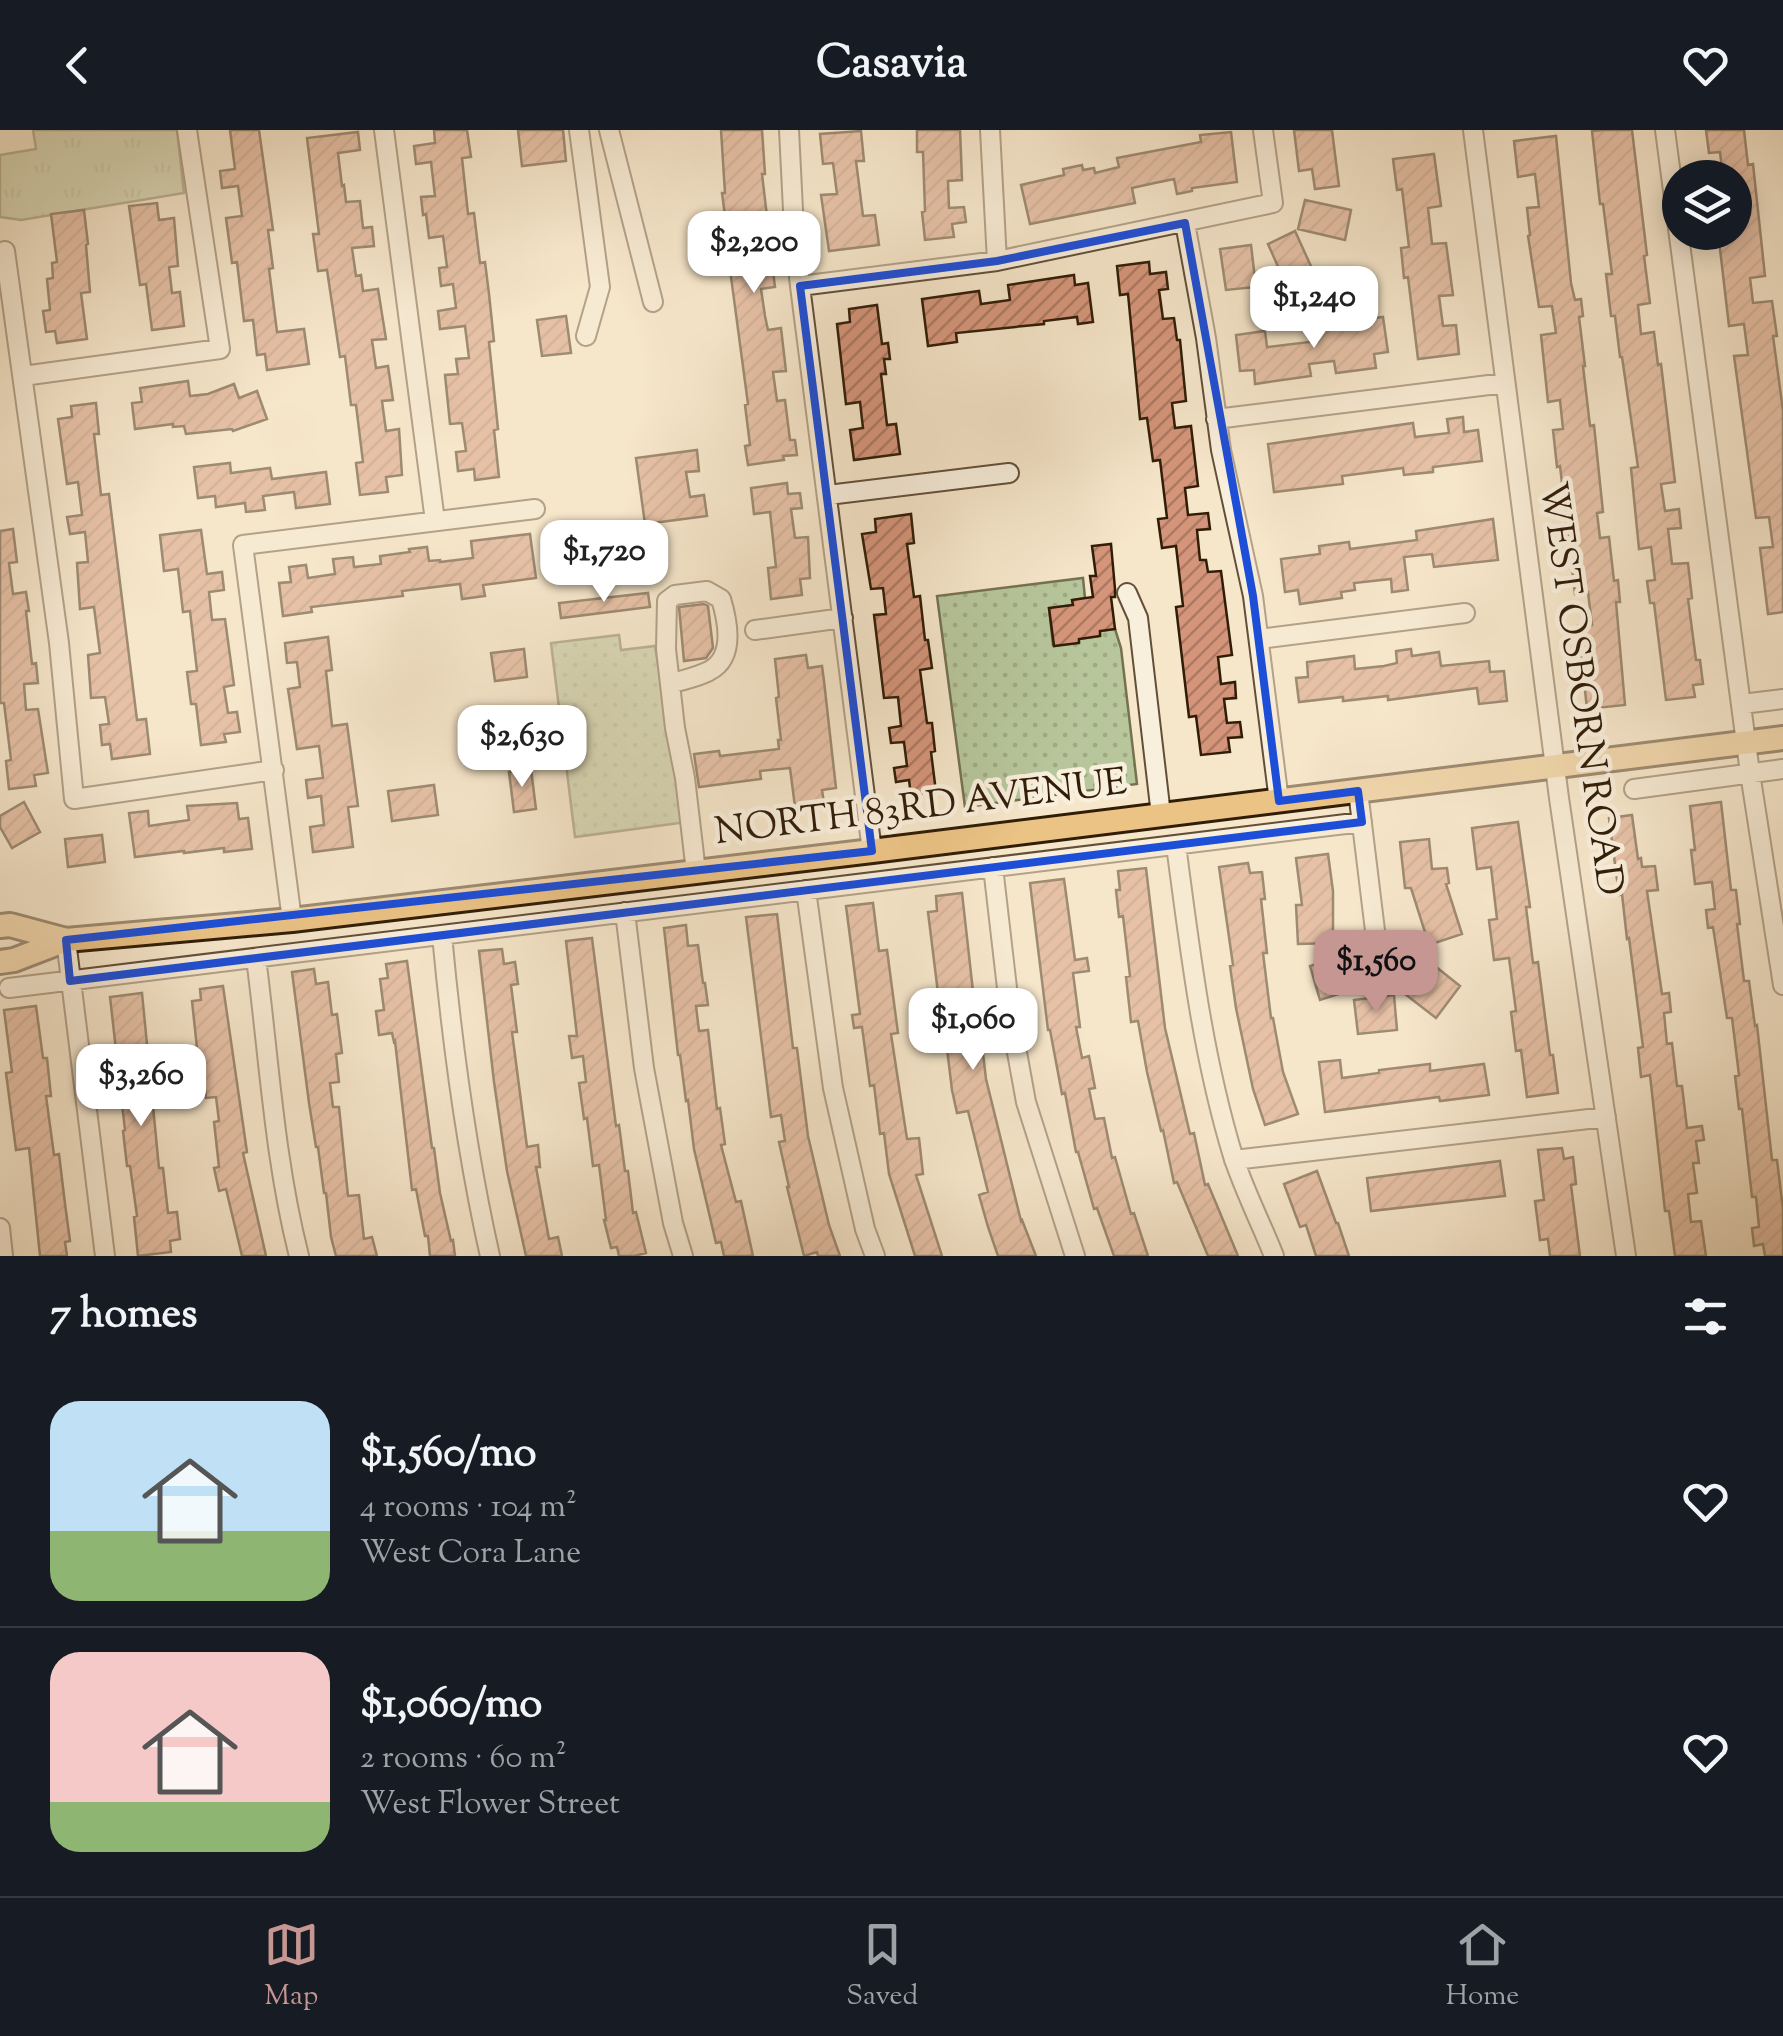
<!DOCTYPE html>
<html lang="en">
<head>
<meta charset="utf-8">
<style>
  body { margin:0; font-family:"Sorts Mill Goudy",serif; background:#242831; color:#f1f3f6; height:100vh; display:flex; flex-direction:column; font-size:38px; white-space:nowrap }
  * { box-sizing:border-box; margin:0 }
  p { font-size:32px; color:#9ea1a6 }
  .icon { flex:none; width:55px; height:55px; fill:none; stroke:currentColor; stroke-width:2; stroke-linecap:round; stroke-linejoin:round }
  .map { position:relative; height:1126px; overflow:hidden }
  .panel { display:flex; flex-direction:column; background:#171b24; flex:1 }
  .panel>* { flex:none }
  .fabs { position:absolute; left:1662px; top:30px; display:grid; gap:20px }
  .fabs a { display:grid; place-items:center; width:90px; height:90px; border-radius:50%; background:#171b24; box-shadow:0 5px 25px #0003; font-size:50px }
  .price { position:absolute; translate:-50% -85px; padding:0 22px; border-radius:20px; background:#fff; color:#222; font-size:32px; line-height:65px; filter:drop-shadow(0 2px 5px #0008) }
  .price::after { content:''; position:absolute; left:50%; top:60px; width:30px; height:22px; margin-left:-15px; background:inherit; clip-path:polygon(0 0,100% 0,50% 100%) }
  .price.selected { background:#c59692; color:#111 }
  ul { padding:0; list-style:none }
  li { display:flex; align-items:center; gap:30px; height:250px; padding:0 50px }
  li+li { border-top:2px solid #363941 }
  li span { display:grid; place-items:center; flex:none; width:280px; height:200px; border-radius:30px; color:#555 }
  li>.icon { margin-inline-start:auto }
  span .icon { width:120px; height:120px; fill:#fffc; stroke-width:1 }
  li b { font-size:42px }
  h2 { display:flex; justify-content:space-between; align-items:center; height:120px; padding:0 50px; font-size:42px }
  header { display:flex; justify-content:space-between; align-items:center; height:130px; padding:0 50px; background:#171b24; font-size:45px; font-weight:700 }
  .tabs { display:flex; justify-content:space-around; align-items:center; height:140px; border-top:2px solid #363941; background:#171b24; font-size:28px; color:#9ea1a6 }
  .tabs a { display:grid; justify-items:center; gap:5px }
  .tabs .selected { color:#c59692 }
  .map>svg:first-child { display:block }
  .grass { fill:url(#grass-dots); stroke:#747251; stroke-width:2.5 }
  .park { fill:url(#park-tufts); stroke:#747251; stroke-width:2.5 }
  .building { fill:url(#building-hatch); stroke:#311d07; stroke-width:2.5 }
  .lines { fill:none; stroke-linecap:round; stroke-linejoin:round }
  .minor-casing { stroke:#624f38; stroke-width:22 }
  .major-casing { stroke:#311d07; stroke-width:28 }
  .minor { stroke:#f9efdd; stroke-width:18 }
  .major { stroke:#ebc385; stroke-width:22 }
  .marked { fill:none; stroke:#1d4ed8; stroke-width:8; stroke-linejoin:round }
  .labels { text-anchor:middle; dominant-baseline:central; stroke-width:9; stroke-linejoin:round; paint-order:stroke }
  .street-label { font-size:38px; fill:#311d07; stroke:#f9efdd }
</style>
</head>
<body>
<header><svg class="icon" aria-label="back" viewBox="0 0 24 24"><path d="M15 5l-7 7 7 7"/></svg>Casavia<svg class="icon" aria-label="heart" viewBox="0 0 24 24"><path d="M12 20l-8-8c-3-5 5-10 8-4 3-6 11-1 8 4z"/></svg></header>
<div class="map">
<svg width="1783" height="1126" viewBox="0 0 1783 1126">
  <defs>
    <pattern id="grass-dots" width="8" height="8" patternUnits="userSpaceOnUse" patternTransform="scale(2.5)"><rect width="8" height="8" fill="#b7c69b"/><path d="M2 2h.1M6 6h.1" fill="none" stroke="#9eaa84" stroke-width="1.8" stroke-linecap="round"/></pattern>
    <pattern id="park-tufts" width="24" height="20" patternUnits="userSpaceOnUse" patternTransform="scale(2.5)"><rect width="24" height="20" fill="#b7c69b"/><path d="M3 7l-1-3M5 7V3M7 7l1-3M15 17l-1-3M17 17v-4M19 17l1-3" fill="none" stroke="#9eaa84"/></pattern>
    <pattern id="building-hatch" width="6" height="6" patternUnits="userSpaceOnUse" patternTransform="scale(2.5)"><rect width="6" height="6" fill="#d5957a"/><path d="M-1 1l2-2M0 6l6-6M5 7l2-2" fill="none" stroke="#ad7962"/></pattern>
  </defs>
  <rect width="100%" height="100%" fill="#f6e6ca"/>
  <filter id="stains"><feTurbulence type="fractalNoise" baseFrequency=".002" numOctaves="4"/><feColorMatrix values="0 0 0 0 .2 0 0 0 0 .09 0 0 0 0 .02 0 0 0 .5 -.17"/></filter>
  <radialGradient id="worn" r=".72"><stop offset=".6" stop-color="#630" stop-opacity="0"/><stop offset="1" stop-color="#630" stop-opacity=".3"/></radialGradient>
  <!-- grass -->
  <path class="grass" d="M1083,448L1085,468L1073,470V475L1049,478L1053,515L1078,513L1079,509L1100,506V501L1115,499L1121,518L1137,654L965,677L937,466Z
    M619,505L621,520L655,516L678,662L687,692L575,707L551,513Z"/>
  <!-- park -->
  <path class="park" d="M33,0H177L184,63L21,90L0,87V25L36,19Z"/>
  <!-- building -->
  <path class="building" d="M230,0H259L273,100H268L273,138L269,139L277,202L304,199L309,234L267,240L265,224L257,225L253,190L244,191L237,132L232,133L226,88L242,86L238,56L222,58L220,41L235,39Z
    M434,0H467L471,27L462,28L468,84L474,83L480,133L485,132L489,164L494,211L489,212L498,299L494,300L499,347L475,350L474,339L458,341L456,322L466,321L462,293L450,294L445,245L458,244L456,229L469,228L465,196L440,199L438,181L456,178L453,154L441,156L439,138L447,137L443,106L429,108L426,84L423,85L421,67L435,66L431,32L416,34L414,16L435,13Z
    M518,0H563L566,31L522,36Z
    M721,0H762L765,44H762L770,112L755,113L758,143L773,141L775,157L761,159L765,186L768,200L781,198L786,241L773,242L777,271L785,270L790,310H795L797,325L783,326L784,330L748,335L745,316L750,315L745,275L748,274L725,102L727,101L722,63H725Z
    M917,0H960L962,50L948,51L949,78L964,77L966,92L952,94L954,107L925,110L922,82L925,81L923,22H917Z
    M1294,0H1332L1339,56L1315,59L1312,39L1299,41Z
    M1603,0H1632L1647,125L1644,126L1650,173L1638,175L1641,204L1654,202L1658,235L1661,234L1675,352L1661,354L1665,381L1679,379L1681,398L1668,399L1672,434L1688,433L1692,468L1688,469L1696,530H1700L1703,554L1693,555L1695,567L1666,570L1654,473H1650L1647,451L1655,450L1651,417L1639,419L1631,338L1638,337L1622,227H1620L1615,186H1611L1606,144H1612L1603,74H1600L1592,1Z
    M1706,0H1744L1748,35L1753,34L1765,146L1750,148L1753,173L1772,171L1777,206H1773L1783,281V482L1768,484L1760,418L1773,417L1769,387L1756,388L1734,226L1748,225L1744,194L1729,196L1718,102H1735V48H1723L1720,22L1709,23Z
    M861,1L864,31H856L863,86L875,85L879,115L829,121L821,65L837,64L833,33L823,34L820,4Z
    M358,2L360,20L338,23L342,56L344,55L346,72L360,71L363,98L372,97L374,116L352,118L356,146L361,145L363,161L378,159L386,209L372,210L376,238L388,236L393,270L382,271L386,301L399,299L402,345L386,347L388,362L360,365L356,333L363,332L356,275H351L345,226L340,227L327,140L318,141L313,104H319L307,8Z
    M1231,2L1237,52L1192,58V61L1177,64L1174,49L1150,54L1132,58L1135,73L1030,94L1021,55L1064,45L1063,39L1082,35L1083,40L1094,38L1095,43L1119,37L1117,28L1201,12L1200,5Z
    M1556,6L1571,153L1575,170L1581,169L1583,186L1579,187L1585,236H1583L1590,296L1594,295L1603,382L1597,383L1600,408L1609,407L1614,451L1618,450L1620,472H1616L1625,575L1587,579L1578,496L1592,495L1588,462L1575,464L1560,336L1557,337L1553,300L1563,299L1560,270L1548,272L1541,205L1556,203L1552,176L1539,177L1528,106L1530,105L1527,78L1539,77L1535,44L1518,47L1514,11Z
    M1434,24L1441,76L1428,78L1432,114L1446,113L1453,165L1439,166L1443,196L1456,195L1459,224L1418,229L1408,147L1404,148L1401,118L1409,117L1402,59L1397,60L1393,29Z
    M1305,70L1351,80L1345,110L1298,99Z
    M157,73L159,90L174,88L178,136L169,137L172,163L180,162L184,196L152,200L146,154L140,155L129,76Z
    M84,80L88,114L86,115L90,162L81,163L87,209L57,213L55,201L46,202L43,181L50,180L47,149L53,148L52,133L57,132L51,84Z
    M1295,101L1315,145L1287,157L1268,114Z
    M1251,115L1256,157L1226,160L1220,119Z
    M1149,132L1150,144L1166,142L1168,159L1159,160L1163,189L1174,188L1177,210H1180L1186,271L1172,273L1175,298L1191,296L1198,356L1185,358L1188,385L1208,383L1210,399L1197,400L1200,430H1206L1208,442L1221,441L1232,525L1218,527L1221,554L1235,552L1236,568L1224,569L1227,593L1240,592L1242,607L1228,608L1230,622L1201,625L1196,586L1189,587L1176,477L1183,476L1176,416L1162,418L1158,389L1167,388L1160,330L1153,331L1147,288L1140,289L1128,164L1120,165L1117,136Z
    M1074,145L1075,155L1088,153L1093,192L1078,194L1077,187L1044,191V194L956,203L957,212L928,216L922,169L979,161L981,174L1010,170L1008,155Z
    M877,175L882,214L888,213L890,229H884L886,244H881L887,295L896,294L900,324L854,330L850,300L863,298L860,272L846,274L837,194L850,192L849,179Z
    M566,186L571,223L542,226L537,190Z
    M1383,187L1388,222L1374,224L1376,238L1336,243L1334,231L1309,234L1311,246L1255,254L1254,240L1240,241L1236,205L1265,201L1267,217L1318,211L1317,195Z
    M188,251L190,266L208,264L234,254L239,268L257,261L267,289L233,301L232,299L186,304L184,296L173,297V294L135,299L132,273L142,272L140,258Z
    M96,273L99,304H94L101,365L109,364L137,590L146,589L150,624L112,629L110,614L102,615L100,595L109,594L105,567L91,568L88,525L100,523L94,477L80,479L77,433L88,432L85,402L70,404L67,387L82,385L78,352L67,354L58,289L72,287L71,276Z
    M1463,287L1464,302L1478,300L1482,331L1433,337V342L1404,345L1403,338L1342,346L1343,354L1274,362L1268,314L1413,293L1415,307L1449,303L1447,289Z
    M697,320L699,341L686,342L690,367L704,365L707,386L645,394L636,328Z
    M230,333L231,343L270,338L272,349L326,342L330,374L296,378L294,362L263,366L265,380L246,382L245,373L216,377L215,366L198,368L194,337Z
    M787,353L788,364L800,363L802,378L791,379L795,408L808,407L810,448L800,449L802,465L771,469L768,438L776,437L770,382L754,384L751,358Z
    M911,384L914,413L907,414L914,467L920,466L925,510H928L932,538L920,540L927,593H932L935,621L931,622L936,662L911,665L909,650L896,652L894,638L907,636L904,612L891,613L889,598L901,596L898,567L884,568L874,485L886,484L883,458L871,459L862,404L876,402L875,389Z
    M1493,389L1498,430L1434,437L1432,424L1404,427L1408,460L1392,462L1391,449L1354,453L1355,460L1341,462L1342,468L1300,474L1298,460L1285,462L1281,429L1320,424L1319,416L1349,412L1350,419L1417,410L1416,401Z
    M13,399L17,432L9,433L13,464L26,462L29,481H26L32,534L36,533L38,553L24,554L26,580L38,579L48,643L34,645L36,656L9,659L6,631L11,630L4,573H0V401Z
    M201,400L207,444L222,442L224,460L209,462L212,490L225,489L234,555L224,557L228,583L237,582L240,602L224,604L226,612L201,615L196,574H191L187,542L197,541L190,481L183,482L178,439L164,441L160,405Z
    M530,404L536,448L483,455L485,466L462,469L460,454L402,461L403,466L311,477L312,482L283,486L279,453L291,452L289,437L306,435L308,448L335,444L333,429L353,427L354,437L381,434L380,426L410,422L409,419L427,417L429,431L440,430V432L473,428L471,411Z
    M1111,414L1115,459V467H1111L1115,499L1100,501V506L1079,509V513L1054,516L1049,478L1073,475L1072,470L1093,467L1090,446H1096L1092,416Z
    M648,463L650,477L561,488L559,473Z
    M704,474L708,476L713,518L706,528L684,531L679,477Z
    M328,507L332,540L326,541L332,596L347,594L358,676L348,677L353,717L313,722L310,697L324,695L321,666L308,668L306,650L323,648L319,616L297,619L288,559L300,557L297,532L287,533L285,513Z
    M524,519L527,547L495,551L491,523Z
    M1411,519L1412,526L1439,522L1441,536L1489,531L1490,542L1504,541L1507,571L1479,574L1477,558L1388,570V566L1343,571V567L1299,572L1296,548L1308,547L1307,532L1354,526L1355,539L1384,536L1397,533L1396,521Z
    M806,525L808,538L822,536L824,551L836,658L822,660L824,673L795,677L790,638L760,641L761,649L699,657L694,624L719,621L720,626L779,619L778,610H781L776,568L779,567L775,529Z
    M531,639L536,679L514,682L509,642Z
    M434,655L438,685L392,691L388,661Z
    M24,672L40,702L12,718L0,697V686Z
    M1721,672L1731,760H1736L1740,794H1737L1744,851H1749L1755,896L1757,895L1772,1030H1777L1783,1079V1126H1765L1763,1114L1754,1116L1752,1098L1759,1097L1756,1067H1752L1742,979H1739L1735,946L1739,945L1732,888H1727L1713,797L1708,798L1706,780L1715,779L1712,752L1695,754L1691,720H1695L1690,676Z
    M237,673L239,689L248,688L252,719L224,722V718L184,723V721L135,727L129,683L148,681L149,696L189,690L187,676Z
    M1632,685L1638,729L1641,728L1642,737L1655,736L1658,760L1647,761L1662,864L1669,863L1671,882L1664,883L1667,914L1672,913L1677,956H1682L1687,998L1702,996L1704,1010L1696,1011L1699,1033H1693L1697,1063L1688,1064L1691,1092L1701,1091L1706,1126H1675L1669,1081H1665L1650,945L1641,947L1638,918L1643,917L1629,808L1627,809L1622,764L1619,765L1609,688Z
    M1518,692L1530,777H1526L1533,833L1538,832L1550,925H1553L1558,963L1527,967L1521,920L1516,921L1511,882L1516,881L1509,828L1494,830L1489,790L1497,789L1491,737L1477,739L1472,698Z
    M102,705L105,732L68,737L65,709Z
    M1429,709L1432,739L1447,738L1449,753L1446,754L1462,804L1429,815L1411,758H1405L1400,712Z
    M1328,724L1333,761V813L1298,814L1296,775H1302L1296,728Z
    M1248,733L1250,743L1262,742L1265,769H1261L1267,823H1263L1271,888H1273L1283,942L1298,984L1265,995L1253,959L1236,878L1230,836L1233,835L1219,737Z
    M1146,738L1165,898L1175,940L1190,1004L1194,1003L1205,1055L1208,1054L1238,1126H1208L1177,1052L1174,1053L1163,1000L1161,1001L1147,942L1138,891L1131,892L1126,847L1130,846L1123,786L1119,787L1116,760H1120L1118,741Z
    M1064,749L1075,830L1087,828L1089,841L1073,843L1080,897H1076L1082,928L1089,926L1095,958L1089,959L1095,989L1104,988L1112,1028L1115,1027L1131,1084L1134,1083L1148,1126H1114L1097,1078L1094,1079L1078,1022H1076L1065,963L1062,964L1050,900H1048L1030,753Z
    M962,763L978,906H981L986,949L1021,1091L1022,1090L1036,1126H998L988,1097L979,1065L988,1062L968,981L957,983L952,960L943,886L938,887L935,863H938L928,782L937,781L936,766Z
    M873,773L879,821L887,820L898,903L891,904L907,1009L919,1008L923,1044L916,1045L942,1126H915L889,1044L884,1003L880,1004L874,955L870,956L862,897L854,898L852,885L860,884L846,776Z
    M777,784L793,918H797L808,1006L829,1095L840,1126H818L817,1122L804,1126L787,1057H789L779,1012L785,1011L781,985L771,987L746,787Z
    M686,795L688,816L698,815L703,853H705L708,875L696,876L699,901L708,900L717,979L720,978L725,1014L721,1015L736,1072L741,1071L753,1126H724L721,1112L716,1113L694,1019L688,970L686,971L680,925H678L664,798Z
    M592,808L616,996L619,995L625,1041H628L633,1083L636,1082L646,1123L634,1126H619L617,1117L611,1118L604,1090H606L599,1035L593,1036L587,988L584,989L579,953L586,952L583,926L572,928L569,906H577L566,811Z
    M502,819L504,834L515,832L518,854L511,855L517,902H512L527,1017L538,1015L540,1037H536L549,1109L558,1107L562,1126H526L507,1041L494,952L479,821Z
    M1332,829L1342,863L1320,870L1310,836Z
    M407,831L432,1018H434L440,1063L451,1111L453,1110L455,1126H430L428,1106H425L416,1059L412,1060L395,911L394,912L392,903L379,905L376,881L384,880L380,849L388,848L386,834Z
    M1430,832L1460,856L1436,888L1405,864Z
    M314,839L316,854L328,852L332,885L337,884L342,923L336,924L339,952L330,953L333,977H339L348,1066L359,1065L364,1109L372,1107L377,1126H336L331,1107L326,1063H324L318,1017H316L309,973L292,842Z
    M223,856L247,1022L243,1023L266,1126H242L226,1059L219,1061L214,1038L219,1037L214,992L219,991L216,967L206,968L202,936L199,937L192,871L201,870L200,859Z
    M142,863L159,1038H163L168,1083L177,1082L180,1109L170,1111L171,1122L138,1126L134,1087L137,1086L130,1036H127L123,1001L125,1000L110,867Z
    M1394,865L1397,900L1358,904L1354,870Z
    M36,876L43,928H47L51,966H46L54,1025L59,1024L65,1074L70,1111L65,1112L67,1126H40L29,1018L16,1020L6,943L12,942L4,880Z
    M1340,930L1342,948L1379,943V940L1430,934V941L1484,934L1489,965L1440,971L1439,967L1325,982L1319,932Z
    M1562,1018L1564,1029L1573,1027L1576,1054L1571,1055L1580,1126H1550L1548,1109L1540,1110L1535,1071L1544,1070L1538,1020Z
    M1500,1031L1505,1066L1371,1081L1367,1048Z
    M1317,1041L1336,1093H1338L1349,1126H1316L1306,1095L1300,1097L1284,1054Z"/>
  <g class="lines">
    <!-- minor casing -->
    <g class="minor-casing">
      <path id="minor" d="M384,0L435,391
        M579,0L600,157L586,206
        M609,0L653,172
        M789,0L794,100L800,156L872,721
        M990,0L997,131
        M1473,0L1559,668L1626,1126
        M1665,0L1750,643L1783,855
        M1185,93L1206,208L1221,320L1253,466L1279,671
        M5,121L59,513L74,669L274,640
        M800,156L997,131L1273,73L1263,0
        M23,246L220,219L187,0
        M1216,289L1505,253
        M828,365L1009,343
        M1127,463L1138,488L1161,685
        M755,500L843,488
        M1259,509L1465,483
        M670,554C682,550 698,547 709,541C735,528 728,492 721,469L707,461L675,465L667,471L666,519L675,598L685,648L696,742
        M1742,574L1783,569
        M1634,659L1783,639
        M1358,661L1377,817
        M1176,715C1190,820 1202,924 1233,1026C1244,1060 1261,1093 1274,1126
        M993,737L1010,884L1026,972L1075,1126
        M806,760L833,958L865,1099L875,1126
        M625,782L644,938L673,1093L683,1126
        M292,790L243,415L535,379
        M442,805C452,913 466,1020 490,1126
        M66,810L105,1126
        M256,828C269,927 274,1028 299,1126
        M9,858L1362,692
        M1234,1030L1606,987
        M0,1098L3,1126"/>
    </g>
    <!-- major casing -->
    <g class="major-casing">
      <path id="major" d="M0,796L10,795L66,810
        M0,832L14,830L66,810L292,790L872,721L1783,608"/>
    </g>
    <!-- minor -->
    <use href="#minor" class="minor"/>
    <!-- major -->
    <use href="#major" class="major"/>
  </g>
  <!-- marked area -->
  <path d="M0 0H1783V1126H0ZM1185,93L1253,466L1279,671L1358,661L1362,692L70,851L66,810L872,721L800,156L997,131Z" fill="#f6e6ca" fill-opacity=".55" fill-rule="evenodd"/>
  <path class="marked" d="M1185,93L1253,466L1279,671L1358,661L1362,692L70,851L66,810L872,721L800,156L997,131Z"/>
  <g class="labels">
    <!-- street labels -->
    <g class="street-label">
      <text transform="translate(1579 559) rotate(82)">WEST OSBORN ROAD</text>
      <text transform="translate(921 679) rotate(-7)">NORTH 83RD AVENUE</text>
    </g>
  </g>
  <rect width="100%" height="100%" filter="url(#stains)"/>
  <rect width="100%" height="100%" fill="url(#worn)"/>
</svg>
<div class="fabs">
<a><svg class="icon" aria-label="layers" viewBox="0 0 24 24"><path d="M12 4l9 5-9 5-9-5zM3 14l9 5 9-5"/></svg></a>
</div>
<b class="price" style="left:754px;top:166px">$2,200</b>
<b class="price" style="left:1314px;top:221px">$1,240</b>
<b class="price" style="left:604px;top:475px">$1,720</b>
<b class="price" style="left:522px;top:660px">$2,630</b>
<b class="price selected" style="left:1376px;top:885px">$1,560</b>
<b class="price" style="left:973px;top:943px">$1,060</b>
<b class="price" style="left:141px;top:999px">$3,260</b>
</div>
<section class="panel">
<h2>7 homes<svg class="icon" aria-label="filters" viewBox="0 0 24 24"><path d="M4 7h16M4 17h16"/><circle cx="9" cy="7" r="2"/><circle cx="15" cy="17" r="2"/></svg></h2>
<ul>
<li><span style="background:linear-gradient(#bfe0f5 65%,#8fb573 0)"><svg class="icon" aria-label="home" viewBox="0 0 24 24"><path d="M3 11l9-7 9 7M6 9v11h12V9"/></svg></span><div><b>$1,560/mo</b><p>4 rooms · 104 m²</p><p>West Cora Lane</p></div><svg class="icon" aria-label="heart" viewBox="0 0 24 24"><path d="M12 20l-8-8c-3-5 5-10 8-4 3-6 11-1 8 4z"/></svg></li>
<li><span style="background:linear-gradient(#f6c9c9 75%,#8fb573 0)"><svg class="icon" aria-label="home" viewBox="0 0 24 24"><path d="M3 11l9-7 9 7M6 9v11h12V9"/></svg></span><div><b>$1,060/mo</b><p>2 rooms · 60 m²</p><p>West Flower Street</p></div><svg class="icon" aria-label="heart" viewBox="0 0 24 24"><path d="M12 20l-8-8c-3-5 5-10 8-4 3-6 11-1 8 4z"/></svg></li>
</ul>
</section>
<nav class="tabs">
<a class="selected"><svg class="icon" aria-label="map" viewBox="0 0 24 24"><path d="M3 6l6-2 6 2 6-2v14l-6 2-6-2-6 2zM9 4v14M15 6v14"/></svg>Map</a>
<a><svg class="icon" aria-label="saved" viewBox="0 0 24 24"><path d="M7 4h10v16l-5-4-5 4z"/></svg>Saved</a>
<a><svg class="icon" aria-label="home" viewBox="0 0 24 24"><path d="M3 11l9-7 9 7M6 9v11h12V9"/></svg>Home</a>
</nav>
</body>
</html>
